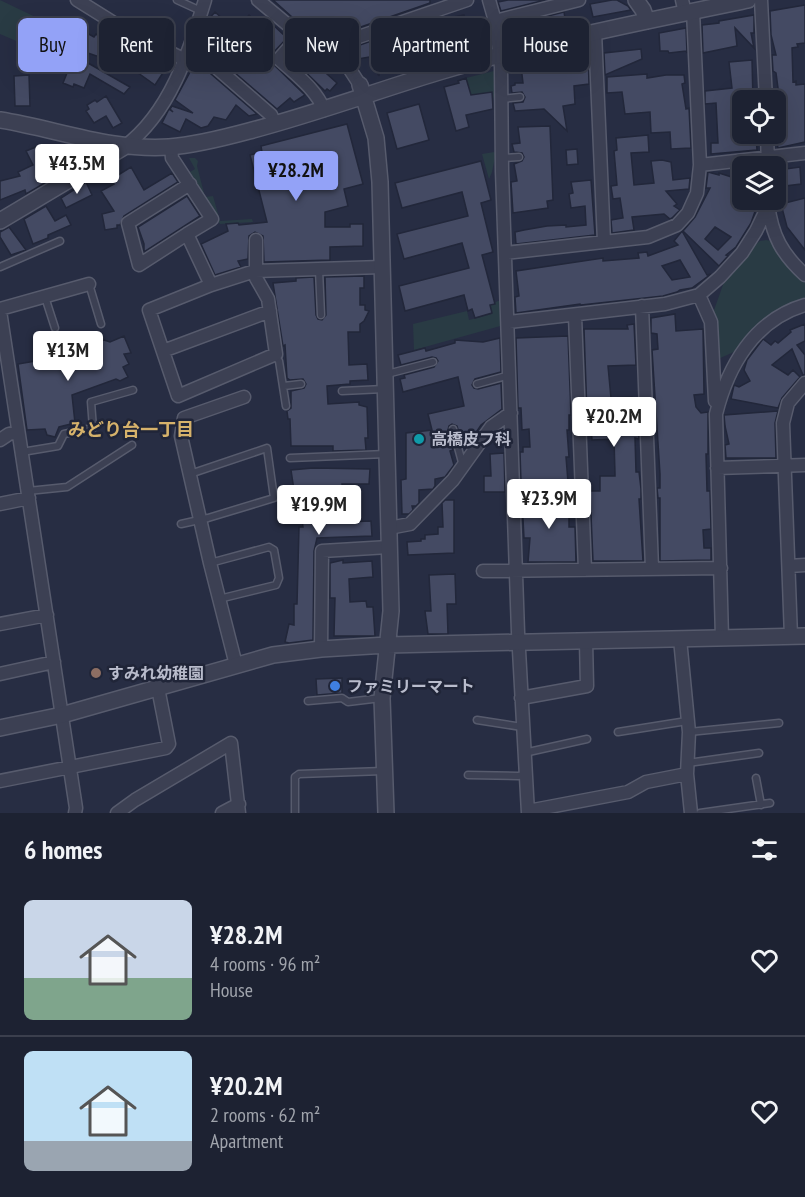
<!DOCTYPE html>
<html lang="en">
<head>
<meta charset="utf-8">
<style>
  body { margin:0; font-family:"PT Sans Narrow","Noto Sans JP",sans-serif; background:#252a3a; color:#f1f3f6; height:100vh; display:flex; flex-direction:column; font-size:22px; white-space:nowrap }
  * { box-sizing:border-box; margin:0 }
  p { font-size:20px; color:#a0a4ac }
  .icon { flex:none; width:33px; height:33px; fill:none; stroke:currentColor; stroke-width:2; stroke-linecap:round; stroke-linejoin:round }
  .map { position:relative; height:813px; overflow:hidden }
  .details { display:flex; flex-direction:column; background:#1d2232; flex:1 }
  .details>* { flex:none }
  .top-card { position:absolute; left:18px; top:18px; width:770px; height:54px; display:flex; gap:12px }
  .fabs { position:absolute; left:732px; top:90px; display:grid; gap:12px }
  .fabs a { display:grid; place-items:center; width:54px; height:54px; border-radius:9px; background:#1d2232; box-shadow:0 6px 24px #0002,0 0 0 2px #3b3f4d; font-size:30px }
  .price { position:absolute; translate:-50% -51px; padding:0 14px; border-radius:6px; background:#fff; color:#222; font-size:20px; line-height:39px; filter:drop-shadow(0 2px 3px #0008) }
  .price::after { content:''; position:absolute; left:50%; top:36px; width:18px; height:14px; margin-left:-9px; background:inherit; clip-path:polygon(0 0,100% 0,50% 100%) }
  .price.active { background:#93a2f7; color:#111 }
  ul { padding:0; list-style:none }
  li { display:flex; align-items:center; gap:18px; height:150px; padding:0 24px }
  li+li { border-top:2px solid #3b3f4d }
  li span { display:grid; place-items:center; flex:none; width:168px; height:120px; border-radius:9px; color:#555 }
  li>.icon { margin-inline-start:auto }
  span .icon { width:72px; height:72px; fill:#fffc; stroke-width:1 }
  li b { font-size:26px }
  h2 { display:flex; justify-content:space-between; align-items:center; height:72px; padding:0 24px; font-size:26px }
  .pill { padding:0 21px; border-radius:9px; background:#1d2232; box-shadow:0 6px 24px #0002,0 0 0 2px #3b3f4d; font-size:21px; line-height:54px }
  .pill.active { background:#93a2f7; color:#111 }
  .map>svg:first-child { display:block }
  .green { fill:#293b44 }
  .building { fill:#444a63; stroke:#22273a; stroke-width:1.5; fill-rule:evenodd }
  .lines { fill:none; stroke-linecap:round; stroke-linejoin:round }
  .service-casing { stroke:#575b6d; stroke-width:9 }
  .minor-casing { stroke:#575b6d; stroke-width:15 }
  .tertiary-casing { stroke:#575b6d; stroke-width:18 }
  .service { stroke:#3c4053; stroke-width:6 }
  .minor { stroke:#3c4053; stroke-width:12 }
  .tertiary { stroke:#3c4053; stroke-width:15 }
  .culture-dot { fill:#0f9aa8; stroke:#202538; stroke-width:2 }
  .education-dot { fill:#8d6e63; stroke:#202538; stroke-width:2 }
  .shop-dot { fill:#3f7fe0; stroke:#202538; stroke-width:2 }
  .labels { text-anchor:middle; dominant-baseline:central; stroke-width:5; stroke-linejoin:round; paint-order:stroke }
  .poi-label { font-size:16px; font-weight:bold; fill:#b9bccc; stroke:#202538; text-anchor:start }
  .neighbourhood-label { font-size:18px; font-weight:bold; fill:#d6b26b; stroke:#202538 }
</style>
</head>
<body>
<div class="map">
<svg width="805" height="813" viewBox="0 0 805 813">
  <rect width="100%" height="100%" fill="#272d43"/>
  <!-- green -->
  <path class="green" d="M0,0L50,24L35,49L0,34Z
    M498,70L496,109L492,92L469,97L466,78Z
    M494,152L496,153L492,172L489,179L482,154Z
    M189,158H195L198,161L197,166L205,197L213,196L220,221L252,219L253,222L220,224L188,173L195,169Z
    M766,240L771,241L805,283V297L745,340L736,351L718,359L713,313L724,282L754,246L760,241Z
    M498,301H503L504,325L414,350L413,324L467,311L469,320L492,314L488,306Z"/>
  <!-- building -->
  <path class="building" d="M273,0H430V3L335,36L330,42L323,45L328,50L326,52L336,63L334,64L336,66L327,74L337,83L330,91L327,89L325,91L291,58L311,34Z
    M508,0H545L501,11L498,2Z
    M612,0H617L628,6L631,10L593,17L590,4Z
    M805,5V43L797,44L798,47L792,48L793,82L796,81V85L805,84V142L778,148L775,134L781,131L780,103L776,73L773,71L772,55H776L771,35L770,11Z
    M215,12L236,31L249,15L264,28L270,22L287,38L272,54L271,62L305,95L294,102L290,98L277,109L205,47L212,40H233L208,20Z
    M564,12L566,25L506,39L504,27Z
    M464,15L467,33L487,27L490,43L474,47L448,50L449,54L439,56V53L404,60L405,66L390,70L379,68V76L369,57L358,59L354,47L374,40L377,57L402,53L400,31L444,23L443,19Z
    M754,15V33H751L754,48L735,28L737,46L703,53L702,25L719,23V21Z
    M686,28L687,53L686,51L669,53L668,51H660L659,33Z
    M85,32L94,37L96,34L103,38L105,35L127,47L128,44L142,48L170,62L155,85L131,68L82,51L80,39Z
    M641,49L642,59L605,75L604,53Z
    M583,51L588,52L589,84L574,86L575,104L563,106L567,131L544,109L515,111L513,103L523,102L525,97L522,92L512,93L511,86L515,85V83H523L521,66L535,67L552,65L551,58L574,55V53Z
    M74,55L130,87L124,94L90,74L84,88L74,84L73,87L63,83L69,68L67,67Z
    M752,60L753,100H742V136H756L757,150L711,154V143H718L716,103L705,104V91L732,88L729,62Z
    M196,61L257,114L249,116L236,105L226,120L214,117L208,126L201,128L186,119L180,132L162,123L169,109L173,112L170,109L172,106L193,113L175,100Z
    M647,74V78L666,75H684L685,83L682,84L686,109L689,108L691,148L671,149L670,132L651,133L650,112L625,114L622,92L607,93V77Z
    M29,75L30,106H15L14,76Z
    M466,78L471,95L492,92L493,109L466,115L469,127L456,131L444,87L459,83L458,81Z
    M106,96L122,123L113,128L106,116L94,123L86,111L89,109L87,105L95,100L97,102Z
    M419,104L429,140L397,149L387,113Z
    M347,124L363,184L344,189L348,206L325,212V227H350V224H363V246L330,247V260L264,262L263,236L255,232L249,236L248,259L238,261L241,267L215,275L201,244L228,231L226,224L238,223L239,225L267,222L250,155L262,152L261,146Z
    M550,126L553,200L547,201L548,208L513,213L511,182L517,181L514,164L522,161L524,157L522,153L514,152L512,144L520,143L518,127Z
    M648,135L649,152L631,153L634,185L654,183L651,161L662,160L671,162L673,180L690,178L689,189L666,191L677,204L674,206L680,210L672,218L670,219L664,214L632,217L634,230L612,233L611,220L623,218L620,198L613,199L611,186L617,185L614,151L617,150L616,138Z
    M41,145L43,148L49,147L54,164L59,161L63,163L70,159L74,166L26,194L25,190L0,200V181L20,176L18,172L33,165L26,151Z
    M577,149L578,164L567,165L566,150Z
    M481,161L491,200L481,203L493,252L482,255L495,304L490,305L492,313L475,318L472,309L468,311L464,295L405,311L399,286L469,268L462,243L404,259L397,234L468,216L462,192L402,208L395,183Z
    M780,164L782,167H786V169L800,167L801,184L777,187L776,165Z
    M131,167L144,190L172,173L178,182L124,216L120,225H117V228L105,230L102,214L114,211L101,191L114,184L110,180Z
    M708,172L719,175V173L741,180L742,200H759L751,223L736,247L726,255L728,256L719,266L683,231L695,217L710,188H706ZM715,227L731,237L718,250L705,239Z
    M591,180L595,235L516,244L515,232L524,230L547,226L566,225V227L586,225L585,206L571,208L569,194L573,193L571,182Z
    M86,182L92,195L66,208L61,198Z
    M187,196L200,216L144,252V244L138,227Z
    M805,198V250L787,227L781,204Z
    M46,206L55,221L66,215L71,225L48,235V238L33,244L24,219Z
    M9,227L26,250L11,255L0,237V232Z
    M682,231L707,275L711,274L692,288L680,290L677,292L663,296L581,305L580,304L516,313L515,297L519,296L516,271L603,258V261L639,258L638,253L647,252L648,256L678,245L674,241ZM680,260L690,277L672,280L662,266Z
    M364,276V288H360V305H365V310L369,311L364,321L360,324V332H348L349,365L367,364L368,380L350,381V384L327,386L328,404L359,402V405L367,407L368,438H365L366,450L333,451V446H291L290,419H288L287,411L291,408V391L304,388L306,384L303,379L290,380L287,378L285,345L283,346L273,283L296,281V278L314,277L316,315L318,319L322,320L326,315L325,277Z
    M675,314L676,331L703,329L704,394L694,395L696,407L701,413L708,412V454H706L707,491H710L711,529L703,530L704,548H711V560L660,561V498H658L657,488H660V474L652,350L658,349L657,334L651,333V318Z
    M634,324L636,365L608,366L611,398L632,397L633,400H637L639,439L635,438L636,472H639L641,489V499H639L643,561H593L590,491H600V476H615V474L614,439L592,440L590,414H587L584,329H628L627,325Z
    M805,324V341L797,345L805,355V375H803L792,349L772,365L788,375L793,370L800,377L782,398L778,408L731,399L734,385L739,387L750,381L744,370L747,360L763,339L771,345L775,341L778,343L791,332L790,330Z
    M124,336L131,353L124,354L129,364L123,367L128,377L120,381L116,379L72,395L75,423L59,427L55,437L47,435L45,429L27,430L18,364L41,360L43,356L61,354V356L87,348L88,346L104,340L110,342Z
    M568,336L571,415H569V430H567L569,457H566L568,482L548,483V481L521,482L520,452H523V447H530L529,429L522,430L521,408H518L516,338Z
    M500,338L501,372L475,379L472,385L474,388L478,389L501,383L502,409L481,425L467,446L463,447L457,426L452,424L449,426L448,430L453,450L450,451L454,465L445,477L435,479V486L433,489L419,490V503L416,506H412L413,510L409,514H402L401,480L406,479V433L432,430L428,414L464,406L458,377L403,392L400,379L405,378L404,375L434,367L438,361L436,358L432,357L401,365L398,355L425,348L426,351L455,343V340L483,342Z
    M778,411L775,423L776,458H726L725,445L729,444L725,426L724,415Z
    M504,453L505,492H484V476H491L490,454Z
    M313,468L370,469L369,484H342L343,493L314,494L318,523L371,521L372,536L317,538L314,551L313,640L289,643L285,642L289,624L294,625V604H297L299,527H303L298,490H294L291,470Z
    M546,499H574V508L569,510V527H575L576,562H528L530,538H524L522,500Z
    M445,500H454V553L408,555L407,542L421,541V539H425V535L438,534V527H443L442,503Z
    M343,560V563L372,561L373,577L349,579L350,602L366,601L367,607H373L375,636H334L335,598H330V563Z
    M455,574L456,604H447L448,634H428L425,611H431L429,575Z
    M342,678V693L317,695L316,679Z"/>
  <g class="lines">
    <!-- service casing -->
    <g class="service-casing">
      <path id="service" d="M177,0L201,11
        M502,99L520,97
        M503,158L519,157
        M0,267L60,241
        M319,270L321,315
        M89,284L101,324
        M45,297L55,328
        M275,356L279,361L286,406
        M387,374L433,362
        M477,384L510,375
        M284,386L301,384
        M342,391L384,389
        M453,429L463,466
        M22,452L58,446L64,434L93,428L91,402L133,390
        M290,458L386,454
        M28,491L67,487L132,445
        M181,524L208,518L274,498L267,448L190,474
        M210,563L269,547L274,550L279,578L276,585L219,599
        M308,701L342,698L348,702L381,698
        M477,720L522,727
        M618,732L687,721
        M689,732L779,723
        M524,753L587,739
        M688,763L759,753
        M468,775L518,776L525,775
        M756,778L761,805
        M295,813V777L299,774L383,771
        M700,813L770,803"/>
    </g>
    <!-- minor casing -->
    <g class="minor-casing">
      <path id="minor" d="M77,0L122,28L185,60
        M258,0L300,35L279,59C295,74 316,89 324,110
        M489,0L495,21
        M682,0L685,13
        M761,0L766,100
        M595,32L604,242
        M190,46L195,49L271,115L275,124
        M360,85L336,48L338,44L467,0
        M767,134L768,166
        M124,147C170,113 189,52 205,0
        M171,147L172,158L212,219L187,234L211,285
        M700,165L805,153
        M768,204C772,236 782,254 805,275
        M187,234L139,265L128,223L190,184
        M256,240V278L268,299L276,354L178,396L149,310L211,285L255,271L382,267
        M505,253L648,237L677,225L688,213L697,193L700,165L693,11
        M699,295L711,322L715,401
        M642,306L652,568
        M0,309L89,284
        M0,311L76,808L75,813
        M575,316L585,570
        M509,322L665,304L699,295L720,277L742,253L756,231L768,206
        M163,351L270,311
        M0,440L9,434L18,432
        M717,468L805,465
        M0,504L29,498
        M389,528L410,524L453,480L491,427L511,413
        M789,566L805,565
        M483,571L721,568
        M0,624L47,615
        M791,637L783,423L788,403L805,383
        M722,638L716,414C728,366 754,320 805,305
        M680,639L689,732L687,774L691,813
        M321,649L322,551L389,547
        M236,665L210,563L181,436L184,418L244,397
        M0,674L54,662
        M521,698L587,686L586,641
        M0,781L166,748L169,744L158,688
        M528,811L628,792L646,782L687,774
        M117,813L135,800L231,743L239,813
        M222,813L239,804
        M528,813L518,632L502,171L501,67L495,21L579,0"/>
    </g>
    <!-- tertiary casing -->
    <g class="tertiary-casing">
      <path id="tertiary" d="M636,0L643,10L647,21
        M360,85L376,138L380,182L391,611L382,698L386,813
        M0,120C56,129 112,151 169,147C196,145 223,138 249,131C314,114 376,91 439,72C541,42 645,21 748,0
        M0,221L124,147
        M0,728L62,715L273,655L321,649L387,645L805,636"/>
    </g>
    <!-- service -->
    <use href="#service" class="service"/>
    <!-- minor -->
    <use href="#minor" class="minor"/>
    <!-- tertiary -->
    <use href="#tertiary" class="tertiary"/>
  </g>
  <!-- markers -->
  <circle class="culture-dot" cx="419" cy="439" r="6"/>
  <circle class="education-dot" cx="96" cy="673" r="6"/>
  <circle class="shop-dot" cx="335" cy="686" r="6"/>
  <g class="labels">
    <!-- poi labels -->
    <g class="poi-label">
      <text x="431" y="439">高橋皮フ科</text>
      <text x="108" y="673">すみれ幼稚園</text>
      <text x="347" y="686">ファミリーマート</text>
    </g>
    <!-- neighbourhood labels -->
    <g class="neighbourhood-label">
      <text x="131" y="429">みどり台一丁目</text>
    </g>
  </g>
</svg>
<div class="fabs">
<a><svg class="icon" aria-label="locate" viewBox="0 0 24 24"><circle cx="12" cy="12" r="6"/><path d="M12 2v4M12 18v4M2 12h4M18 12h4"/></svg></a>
<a><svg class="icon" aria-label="layers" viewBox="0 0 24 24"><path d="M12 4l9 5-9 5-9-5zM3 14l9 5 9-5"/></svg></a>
</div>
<b class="price" style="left:77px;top:195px">¥43.5M</b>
<b class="price active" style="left:296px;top:202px">¥28.2M</b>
<b class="price" style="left:68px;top:382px">¥13M</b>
<b class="price" style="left:614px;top:448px">¥20.2M</b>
<b class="price" style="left:549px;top:530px">¥23.9M</b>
<b class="price" style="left:319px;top:536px">¥19.9M</b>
<div class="top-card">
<a class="pill active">Buy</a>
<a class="pill">Rent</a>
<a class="pill">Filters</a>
<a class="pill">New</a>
<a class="pill">Apartment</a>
<a class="pill">House</a>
</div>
</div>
<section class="details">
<h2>6 homes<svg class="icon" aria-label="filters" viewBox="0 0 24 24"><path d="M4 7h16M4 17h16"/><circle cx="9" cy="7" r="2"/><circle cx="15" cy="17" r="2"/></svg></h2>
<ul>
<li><span style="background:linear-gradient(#c9d6e8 65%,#7fa58c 0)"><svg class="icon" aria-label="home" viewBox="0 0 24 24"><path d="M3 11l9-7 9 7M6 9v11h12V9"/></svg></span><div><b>¥28.2M</b><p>4 rooms · 96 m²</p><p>House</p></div><svg class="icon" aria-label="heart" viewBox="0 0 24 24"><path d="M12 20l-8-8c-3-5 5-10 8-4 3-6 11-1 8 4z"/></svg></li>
<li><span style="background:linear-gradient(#bfe0f5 75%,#9aa5b1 0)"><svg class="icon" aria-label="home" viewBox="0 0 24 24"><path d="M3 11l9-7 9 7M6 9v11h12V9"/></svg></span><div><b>¥20.2M</b><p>2 rooms · 62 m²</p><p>Apartment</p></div><svg class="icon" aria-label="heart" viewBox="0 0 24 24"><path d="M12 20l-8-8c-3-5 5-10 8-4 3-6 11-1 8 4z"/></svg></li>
</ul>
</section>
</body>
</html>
